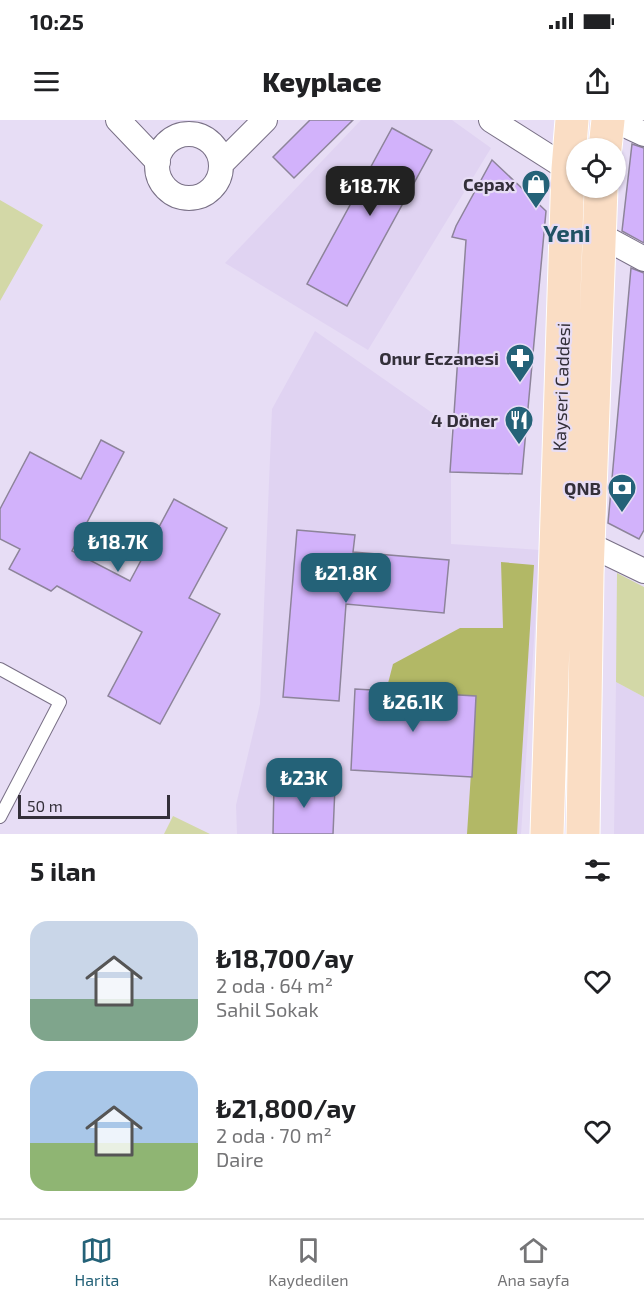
<!DOCTYPE html>
<html lang="tr">
<head>
<meta charset="utf-8">
<style>
  body { margin:0; font-family:"Exo 2",sans-serif; background:#f2f2f2; color:#202124; height:100vh; display:flex; flex-direction:column; font-size:22px; white-space:nowrap }
  * { box-sizing:border-box; margin:0 }
  p { font-size:20px; color:#757577 }
  .icon { flex:none; width:33px; height:33px; fill:none; stroke:currentColor; stroke-width:2; stroke-linecap:round; stroke-linejoin:round }
  .map { position:relative; height:714px; overflow:hidden }
  .drawer { display:flex; flex-direction:column; background:#fff; flex:1 }
  .drawer>* { flex:none }
  .tools { position:absolute; left:566px; top:18px; display:grid; gap:12px }
  .tools a { display:grid; place-items:center; width:60px; height:60px; border-radius:50%; background:#fff; box-shadow:0 2px 4px #0004; font-size:30px }
  .scale { position:absolute; left:18px; bottom:15px; width:152px; box-sizing:border-box; padding-left:6px; border:3px solid #332f39; border-top:0; font-size:16px; line-height:21px; white-space:nowrap; color:#332f39; -webkit-text-stroke:4px #e7ddf5; paint-order:stroke }
  .price { position:absolute; translate:-50% -51px; padding:0 14px; border-radius:12px; background:#246278; color:#fff; font-size:20px; line-height:39px; filter:drop-shadow(0 2px 3px #0008) }
  .price::after { content:''; position:absolute; left:50%; top:36px; width:18px; height:14px; margin-left:-9px; background:inherit; clip-path:polygon(0 0,100% 0,50% 100%) }
  .price.active { background:#222; color:#fff }
  ul { padding:0; list-style:none }
  li { display:flex; align-items:center; gap:18px; height:150px; padding:0 30px }
  li span { display:grid; place-items:center; flex:none; width:168px; height:120px; border-radius:18px; color:#555 }
  li>.icon { margin-inline-start:auto }
  span .icon { width:72px; height:72px; fill:#fffc; stroke-width:1 }
  li b { font-size:26px }
  h2 { display:flex; justify-content:space-between; align-items:center; height:72px; padding:0 30px; font-size:26px }
  .status { display:flex; justify-content:space-between; align-items:center; height:42px; padding:0 30px; background:#fff; direction:ltr }
  .status svg { height:16px; fill:currentColor }
  header { display:flex; justify-content:space-between; align-items:center; height:78px; padding:0 30px; background:#fff; font-size:27px; font-weight:800 }
  .tabs { display:flex; justify-content:space-around; align-items:center; height:84px; border-top:2px solid #e0e0e0; background:#fff; font-size:16px; color:#757577 }
  .tabs a { display:grid; justify-items:center; gap:3px }
  .tabs .active { color:#246278 }
  .map>svg:first-child { display:block }
  .built { fill:#e0d3f2 }
  .green { fill:#d3d8a7 }
  .forest { fill:#b2b866 }
  .building { fill:#d2b2fb; stroke:#8d849a; stroke-width:1.5 }
  .lines { fill:none; stroke-linecap:round; stroke-linejoin:round }
  .lane-casing { stroke:#797086; stroke-width:14 }
  .street-casing { stroke:#797086; stroke-width:26 }
  .primary-casing { stroke:#fff; stroke-width:35 }
  .lane { stroke:#fff; stroke-width:12 }
  .street { stroke:#fff; stroke-width:24 }
  .primary { stroke:#faddc4; stroke-width:33 }
  .labels { text-anchor:middle; dominant-baseline:central; stroke-width:4.5; stroke-linejoin:round; paint-order:stroke }
  .poi-label { font-size:18px; font-weight:bold; fill:#332f39; stroke:#e7ddf5; text-anchor:end }
  .street-label { font-size:18px; fill:#332f39; stroke:#e7ddf5 }
  .district-label { font-size:24px; font-weight:bold; fill:#215264; stroke:#e7ddf5 }
</style>
</head>
<body>
<div class="status"><b>10:25</b><svg viewBox="0 0 49 12"><path d="M0 12V9h3v3zM5 12V6h3v6zM10 12V3h3v9zM15 12V0h3v12zM26 1h20v11H26zM47 4h2v5h-2z"/></svg></div>
<header><svg class="icon" aria-label="menu" viewBox="0 0 24 24"><path d="M4 6h16M4 12h16M4 18h16"/></svg>Keyplace<svg class="icon" aria-label="share" viewBox="0 0 24 24"><path d="M12 15V3M7 8l5-5 5 5M5 13v7h14v-7"/></svg></header>
<div class="map">
<svg width="644" height="714" viewBox="0 0 644 714">
  <rect width="100%" height="100%" fill="#e7ddf5"/>
  <!-- built -->
  <path class="built" d="M361,0H452L491,28L368,230L225,143Z
    M315,211L451,306V424L540,430L521,714H237L236,685L260,584L272,289Z
    M616,562L644,577V714H614Z"/>
  <!-- green -->
  <path class="green" d="M0,80L43,105L0,181Z
    M617,453L644,467V577L616,562Z
    M173,696L210,714H164Z"/>
  <!-- forest -->
  <path class="forest" d="M501,442L534,445L517,714H467L476,576L386,571L393,544L460,508H503Z"/>
  <!-- building -->
  <path class="building" d="M310,0H353L294,58L273,37Z
    M392,8L432,30L347,186L307,164Z
    M632,24L644,28V123L622,111Z
    M492,40L546,91L522,354L450,352L466,120L452,117L456,106Z
    M631,148L644,153V410L639,419L608,403Z
    M101,320L124,332L72,431L130,461L174,379L227,408L189,478L220,494L160,604L108,576L142,512L57,466L51,471L9,449L20,429L0,419V389L30,332L81,359Z
    M297,410L355,415L353,432L449,440L444,493L346,484L339,581L283,577Z
    M355,569L476,576L472,657L351,650Z
    M274,664L335,666L333,714H273Z"/>
  <g class="lines">
    <!-- lane casing -->
    <g class="lane-casing">
      <path id="lane" d="M0,549L60,582L0,697"/>
    </g>
    <!-- street casing -->
    <g class="street-casing">
      <path id="street" d="M118,0L158,42
        M491,0L576,54
        M614,0L644,14
        M157 46a32 32 0 1 1 64 0a32 32 0 1 1-64 0Z
        M221,44L265,0
        M598,114L644,139
        M588,424L644,451"/>
    </g>
    <!-- primary casing -->
    <g class="primary-casing">
      <path id="primary" d="M605,28L608,0
        M547,714L568,49L572,0
        M583,714L587,454L601,68"/>
    </g>
    <!-- lane -->
    <use href="#lane" class="lane"/>
    <!-- street -->
    <use href="#street" class="street"/>
    <!-- primary -->
    <use href="#primary" class="primary"/>
  </g>
  <!-- icons -->
  <defs>
    <g id="shop-pin" transform="scale(1.5)"><path d="M0 17L-7.5 6A9.5 9.5 0 1 1 7.5 6Z" fill="#246278" stroke="#e7ddf5"/><path d="M-5-2.5h2.3a2.7 3.5 0 0 1 5.4 0H5L5.5 6h-11ZM-1.5-2.5h3a1.5 2.3 0 0 0-3 0Z" fill="#fff"/></g>
    <g id="pharmacy-pin" transform="scale(1.5)"><path d="M0 17L-7.5 6A9.5 9.5 0 1 1 7.5 6Z" fill="#246278" stroke="#e7ddf5"/><path d="M-2-6h4v4h4v4h-4v4h-4v-4h-4v-4h4Z" fill="#fff"/></g>
    <g id="restaurant-pin" transform="scale(1.5)"><path d="M0 17L-7.5 6A9.5 9.5 0 1 1 7.5 6Z" fill="#246278" stroke="#e7ddf5"/><path d="M-5-6h1v4h1v-4h1v4h1v-4h1v5L-1.5 .5V6h-2V.5L-5-1ZM5-6V6H3V1.5H1.5Q1.5-4 5-6Z" fill="#fff"/></g>
    <g id="bank-pin" transform="scale(1.5)"><path d="M0 17L-7.5 6A9.5 9.5 0 1 1 7.5 6Z" fill="#246278" stroke="#e7ddf5"/><path d="M-6-4H6V4H-6ZM0-2.3a2.3 2.3 0 1 0 0 4.6a2.3 2.3 0 1 0 0-4.6Z" fill="#fff"/></g>
  </defs>
  <g fill-rule="evenodd">
    <use href="#shop-pin" x="536" y="64"/>
    <use href="#pharmacy-pin" x="520" y="238"/>
    <use href="#restaurant-pin" x="519" y="300"/>
    <use href="#bank-pin" x="622" y="368"/>
  </g>
  <g class="labels">
    <!-- poi labels -->
    <g class="poi-label">
      <text x="515" y="64">Cepax</text>
      <text x="499" y="238">Onur Eczanesi</text>
      <text x="498" y="300">4 Döner</text>
      <text x="601" y="368">QNB</text>
    </g>
    <!-- street labels -->
    <g class="street-label">
      <text transform="translate(561 267) rotate(-88)">Kayseri Caddesi</text>
    </g>
    <!-- district labels -->
    <g class="district-label">
      <text x="567" y="112">Yeni</text>
    </g>
  </g>
</svg>
<div class="tools">
<a><svg class="icon" aria-label="locate" viewBox="0 0 24 24"><circle cx="12" cy="12" r="6"/><path d="M12 2v4M12 18v4M2 12h4M18 12h4"/></svg></a>
</div>
<div class="scale">50 m</div>
<b class="price active" style="left:370px;top:97px">₺18.7K</b>
<b class="price" style="left:118px;top:453px">₺18.7K</b>
<b class="price" style="left:346px;top:484px">₺21.8K</b>
<b class="price" style="left:413px;top:613px">₺26.1K</b>
<b class="price" style="left:304px;top:689px">₺23K</b>
</div>
<section class="drawer">
<h2>5 ilan<svg class="icon" aria-label="filters" viewBox="0 0 24 24"><path d="M4 7h16M4 17h16"/><circle cx="9" cy="7" r="2"/><circle cx="15" cy="17" r="2"/></svg></h2>
<ul>
<li><span style="background:linear-gradient(#c9d6e8 65%,#7fa58c 0)"><svg class="icon" aria-label="home" viewBox="0 0 24 24"><path d="M3 11l9-7 9 7M6 9v11h12V9"/></svg></span><div><b>₺18,700/ay</b><p>2 oda · 64 m²</p><p>Sahil Sokak</p></div><svg class="icon" aria-label="heart" viewBox="0 0 24 24"><path d="M12 20l-8-8c-3-5 5-10 8-4 3-6 11-1 8 4z"/></svg></li>
<li><span style="background:linear-gradient(#a9c7e8 60%,#8fb573 0)"><svg class="icon" aria-label="home" viewBox="0 0 24 24"><path d="M3 11l9-7 9 7M6 9v11h12V9"/></svg></span><div><b>₺21,800/ay</b><p>2 oda · 70 m²</p><p>Daire</p></div><svg class="icon" aria-label="heart" viewBox="0 0 24 24"><path d="M12 20l-8-8c-3-5 5-10 8-4 3-6 11-1 8 4z"/></svg></li>
</ul>
</section>
<nav class="tabs">
<a class="active"><svg class="icon" aria-label="map" viewBox="0 0 24 24"><path d="M3 6l6-2 6 2 6-2v14l-6 2-6-2-6 2zM9 4v14M15 6v14"/></svg>Harita</a>
<a><svg class="icon" aria-label="saved" viewBox="0 0 24 24"><path d="M7 4h10v16l-5-4-5 4z"/></svg>Kaydedilen</a>
<a><svg class="icon" aria-label="home" viewBox="0 0 24 24"><path d="M3 11l9-7 9 7M6 9v11h12V9"/></svg>Ana sayfa</a>
</nav>
</body>
</html>
